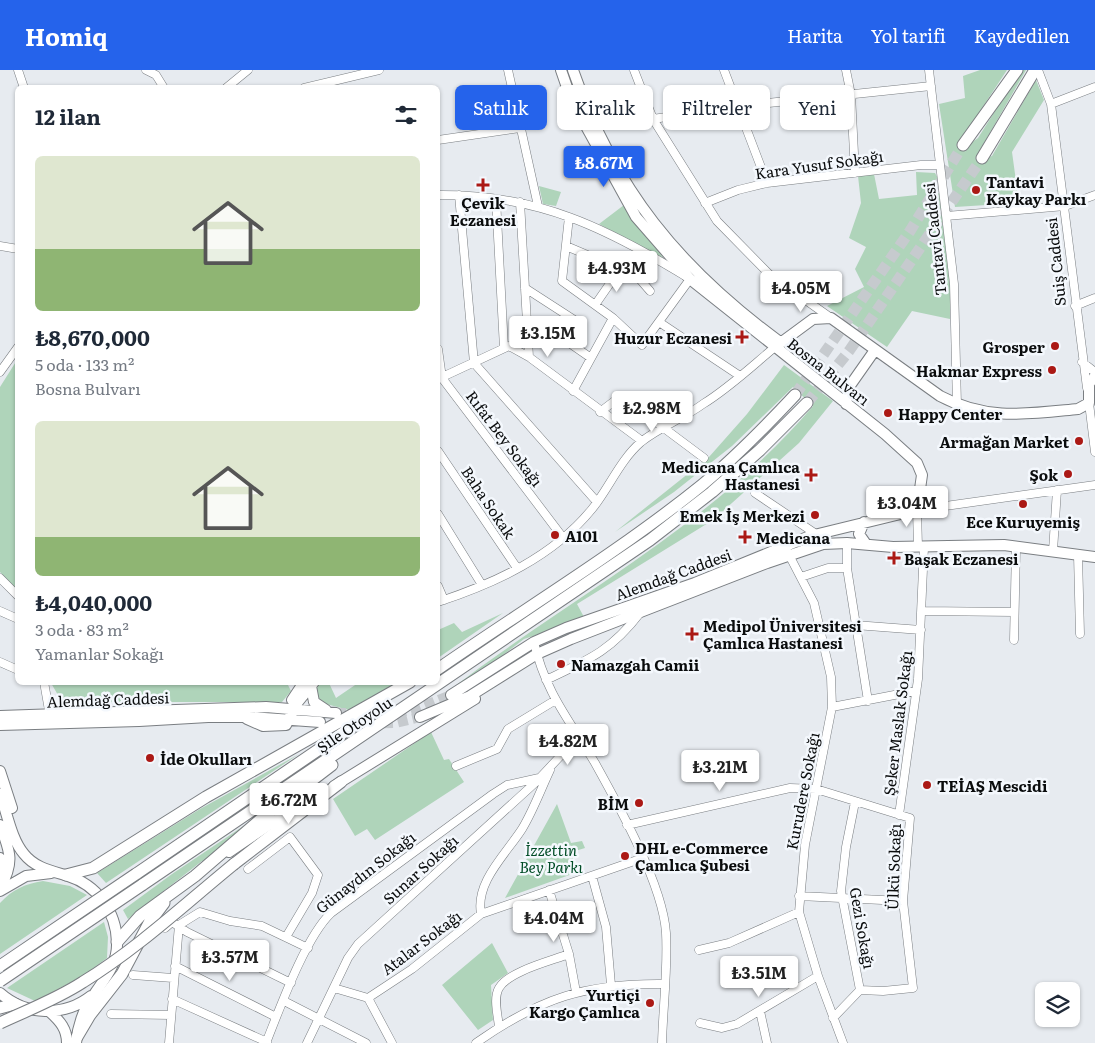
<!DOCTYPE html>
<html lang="tr">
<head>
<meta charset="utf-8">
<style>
  body { margin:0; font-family:Literata,serif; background:#f6f6f7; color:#1f2937; height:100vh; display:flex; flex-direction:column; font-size:19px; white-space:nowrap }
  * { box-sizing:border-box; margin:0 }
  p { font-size:16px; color:#747a83 }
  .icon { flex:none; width:28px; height:28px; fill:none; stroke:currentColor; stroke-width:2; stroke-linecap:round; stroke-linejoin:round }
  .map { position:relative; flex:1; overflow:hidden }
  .side { position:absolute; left:15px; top:15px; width:425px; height:600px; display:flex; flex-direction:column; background:#fff; border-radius:8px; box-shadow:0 1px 4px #0004 }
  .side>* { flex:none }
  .banner { position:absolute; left:455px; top:15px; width:475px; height:45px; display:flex; gap:10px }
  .controls { position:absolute; left:1035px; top:912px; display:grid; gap:10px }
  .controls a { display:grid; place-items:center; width:45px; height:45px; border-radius:8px; background:#fff; box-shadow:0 1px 4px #0004; font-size:25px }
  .price { position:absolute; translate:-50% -42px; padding:0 11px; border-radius:5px; background:#fff; color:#222; font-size:16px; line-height:32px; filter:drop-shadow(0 1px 2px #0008) }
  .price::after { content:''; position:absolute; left:50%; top:30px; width:15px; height:11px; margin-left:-8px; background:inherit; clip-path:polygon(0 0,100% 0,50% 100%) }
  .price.on { background:#2563eb; color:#fff }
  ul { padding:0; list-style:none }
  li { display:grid; align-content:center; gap:10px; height:265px; padding:0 20px }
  li span { display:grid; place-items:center; height:155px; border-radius:8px; color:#555 }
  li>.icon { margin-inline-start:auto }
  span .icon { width:90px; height:90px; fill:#fffc; stroke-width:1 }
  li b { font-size:21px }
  h2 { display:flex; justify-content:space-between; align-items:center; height:60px; padding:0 20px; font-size:21px }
  .chip { padding:0 18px; border-radius:8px; background:#fff; box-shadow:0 1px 4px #0004; font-size:18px; line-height:45px }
  .chip.on { background:#2563eb; color:#fff }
  header { display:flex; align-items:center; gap:30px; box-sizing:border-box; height:70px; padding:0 25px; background:#2563eb; color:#fff }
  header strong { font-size:24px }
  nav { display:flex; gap:28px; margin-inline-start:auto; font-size:18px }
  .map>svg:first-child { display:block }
  .green { fill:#afd4ba }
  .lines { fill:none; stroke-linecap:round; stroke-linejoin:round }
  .major-tunnel { stroke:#c6cace; stroke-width:10; stroke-dasharray:10 5; stroke-linecap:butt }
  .highway-tunnel { stroke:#c6cace; stroke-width:11; stroke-dasharray:11 5.5; stroke-linecap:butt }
  .minor-casing { stroke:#7a7e82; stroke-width:9 }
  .major-casing { stroke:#7a7e82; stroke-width:12 }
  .highway-casing { stroke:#7a7e82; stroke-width:13 }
  .minor { stroke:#fff; stroke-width:8 }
  .major { stroke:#fff; stroke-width:10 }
  .highway { stroke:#fff; stroke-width:11 }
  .highway-bridge-casing { stroke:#7a7e82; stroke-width:13; stroke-linecap:butt }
  .highway-bridge { stroke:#fff; stroke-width:11 }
  .poi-dot { fill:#ab1915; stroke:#f4f8fd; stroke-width:2 }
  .labels { text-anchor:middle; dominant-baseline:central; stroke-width:5; stroke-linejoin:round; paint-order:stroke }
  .street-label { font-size:15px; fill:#0a0c0d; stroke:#f4f8fd }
  .poi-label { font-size:15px; font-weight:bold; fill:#0a0c0d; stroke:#f4f8fd; text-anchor:start }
  .park-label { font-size:15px; font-style:italic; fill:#004c26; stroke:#f4f8fd }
</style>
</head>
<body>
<header>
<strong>Homiq</strong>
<nav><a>Harita</a><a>Yol tarifi</a><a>Kaydedilen</a></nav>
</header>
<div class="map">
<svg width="1095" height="973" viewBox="0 0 1095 973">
  <rect width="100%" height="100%" fill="#e7ebf0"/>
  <!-- green -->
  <path class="green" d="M980,0H1007L965,64L968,75L978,68L1021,0H1026L984,73L980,81L986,88L992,86L1036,10L1044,30L1012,82L1019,133L955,137L939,34L965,28L963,6Z
    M916,102L935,103L940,112L951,213L950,249L912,241L887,277L827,236L864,217L855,199L866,177L849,168L861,133L858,106L874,104L879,129L917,125Z
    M539,116L561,122L556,136L543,134Z
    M624,135L665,190L599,154Z
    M17,290V521L0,502V317Z
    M784,295L833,331L799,373L713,450L577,534L585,549L524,569L485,599L451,619C573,526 713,454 813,336L793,317L732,376L674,422L615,462L709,387L747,344Z
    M503,543L438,588V560L454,553L462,562Z
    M287,613L291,621L282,632H62L51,613Z
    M319,613H329L336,628L358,613H396L349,640L322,633L315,622Z
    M431,662L444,690L449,689L464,712L375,770L367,759L355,766L333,729Z
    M299,684L106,813L97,803L200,739Z
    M557,734L571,773L582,771L585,778L572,782L575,803L505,828Z
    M245,755L204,792L202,791L128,849L123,840L172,804Z
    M43,811L70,816L87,825L0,884V833C13,819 25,814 43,811Z
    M104,852L108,867L107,888L83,906L35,931L7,918Z
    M492,873L508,903L491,915L493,950L478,960L442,915Z"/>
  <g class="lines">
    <!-- major-tunnel -->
    <path class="major-tunnel" d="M336,643H398L418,638L451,625
      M353,654L396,653L420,647"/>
    <!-- highway-tunnel -->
    <path class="highway-tunnel" d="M795,325L910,161L963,75
      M807,333L849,281L982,88"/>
    <!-- minor casing -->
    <g class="minor-casing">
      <path id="minor" d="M18,0L24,18
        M146,0L156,5L164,18
        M508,0L538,136
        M634,0L653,49L717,151L769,204L831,248
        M724,0L767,113
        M846,0L851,25L855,103
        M929,0L954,214L957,335
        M1038,0L1051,34L1087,318
        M226,18L248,0
        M304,18L379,0
        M1051,34L1095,17
        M653,49L739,36L931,16
        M438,70L520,58
        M438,125C538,124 607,158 690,209L642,275L613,248
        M459,125L474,293L597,432
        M496,129L504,278
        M520,132L529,287
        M705,133L738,120L767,113L921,95H940
        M946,146L1065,136L1095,125
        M569,147L562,211L613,248L573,321
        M0,176L18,179
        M566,176L637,206L650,185
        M637,206L650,221
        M525,218L576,251L578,256L565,270L591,288
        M595,235L620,199
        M1075,236L1095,228
        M659,252L740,306
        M438,279L442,308L564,469
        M1082,292L1095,302
        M0,302L18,277
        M438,309L509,276L529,287L642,371
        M1089,333L1095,382
        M600,342L621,326L704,388
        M438,381L517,498
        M755,423L816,464
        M438,444L482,515
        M847,473V498L868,631
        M918,477L917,440L1095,415
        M787,481L814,533L831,607L832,637L805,775L799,842L818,906L843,973
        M1053,481L1057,420
        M1078,485L1080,564
        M801,507L828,498H847
        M0,508L18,526
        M438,516L444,530
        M438,532C495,513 553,487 592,439C609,418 620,390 641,372C660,357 684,348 703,334C729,318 751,297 775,277
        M0,541L18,549
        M922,541L1014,542
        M855,555L921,560
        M1014,570L1016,477
        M534,572C545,622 570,651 595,693C619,736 663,815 666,863C668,899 663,937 662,973
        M0,592L18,600
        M546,610C588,590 611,581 640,543
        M44,612L50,646
        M832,637L915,621
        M456,696L497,679L508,659L554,631
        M899,745L918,609L924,477
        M627,755L790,718L816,719L910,748L903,831L913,918L883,921L860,920
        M248,799L290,767L318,805L312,823L286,867
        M592,806L606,857L611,915
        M549,820L569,884L576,922
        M799,826L903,831
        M481,844C475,812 506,784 522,759C533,741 541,719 550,700
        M179,855L200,842L230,851L262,856L308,878
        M165,858L172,852L187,862L291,913
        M699,880L729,873L799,842
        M175,896L276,947
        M133,905L173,908
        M334,918L368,928
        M368,928L412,899L481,844L643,788
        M368,928L392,973
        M172,929L267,972
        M284,931L366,973
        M760,941L767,973
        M111,944L171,945
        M833,948L860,920L841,821L846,777L855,732
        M700,953L722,958L737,954L818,906
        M499,957C498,946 493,928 499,918C509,901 551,891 569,884
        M169,973L179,855
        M266,973C280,938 305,868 331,843L493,724L507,715L539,708
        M307,973L348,888L358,874L536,712L579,666
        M476,973C540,928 586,913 664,914"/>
    </g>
    <!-- major casing -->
    <g class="major-casing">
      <path id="major" d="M573,0C614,119 679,198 780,272
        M775,277L813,249L831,248L940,326C987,351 1027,344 1078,339L1089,333V314L1095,306
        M846,334L849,317L875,280
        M864,452L859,464L866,474
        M311,616L314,632L326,640
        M451,625L534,572L566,558L695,513L810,466L917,440L922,405L917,393L885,364L690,209L636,147L571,29L561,0
        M292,630L304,612
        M0,646L266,637L336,643
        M420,647L470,626L537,584L571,569L767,493L823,474L847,473L893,477L1004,475L1095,487
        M247,649L263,656L286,655L297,633L314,612
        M0,655L139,651L208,647H249L320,652
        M0,701L12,738
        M334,716L475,629
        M0,724C7,742 11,769 24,784C35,798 52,801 68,806C97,815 116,841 117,872C118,893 106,907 95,923C84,937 78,956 76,973
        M0,755C10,781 15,792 0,818
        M229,782L276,750L313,728
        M0,788L2,812
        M0,821L26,806L51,803
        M0,923C26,946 64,947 91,926
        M50,942C60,951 67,959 67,973"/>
    </g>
    <!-- highway casing -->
    <g class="highway-casing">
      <path id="highway" d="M963,75L1017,0
        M982,88L1035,0
        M438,599C526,538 619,482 702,415C736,387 766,356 795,325
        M234,794L341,712
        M136,804L381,637
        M66,805L93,798L206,727L410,612
        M142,815L650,470L712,422L760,380L807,333
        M117,872L140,846L195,806L260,750L332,695
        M0,938L15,934
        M77,967L90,945L122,904L149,853L164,833"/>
    </g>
    <!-- minor -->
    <use href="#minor" class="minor"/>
    <!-- major -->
    <use href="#major" class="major"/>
    <!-- highway -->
    <use href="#highway" class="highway"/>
    <!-- highway-bridge casing -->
    <g class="highway-bridge-casing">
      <path id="highway-bridge" d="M0,896L136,804
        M0,911L142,815
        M0,953C28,940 57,929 83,912C137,879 185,834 234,794"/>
    </g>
    <!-- highway-bridge -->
    <use href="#highway-bridge" class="highway-bridge"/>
  </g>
  <!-- markers -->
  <g class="poi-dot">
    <path d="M480.5 107.5h5v5h5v5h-5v5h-5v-5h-5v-5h5z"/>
    <circle cx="976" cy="120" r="5"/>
    <path d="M739.5 259.5h5v5h5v5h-5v5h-5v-5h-5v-5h5z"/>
    <circle cx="1055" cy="276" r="5"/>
    <circle cx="1052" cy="300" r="5"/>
    <circle cx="888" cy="343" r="5"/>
    <circle cx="1079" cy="371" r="5"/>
    <circle cx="1068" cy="404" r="5"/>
    <path d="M808.5 397.5h5v5h5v5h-5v5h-5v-5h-5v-5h5z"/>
    <circle cx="1023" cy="434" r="5"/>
    <circle cx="815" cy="445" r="5"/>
    <circle cx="555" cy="465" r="5"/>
    <path d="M742.5 459.5h5v5h5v5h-5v5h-5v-5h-5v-5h5z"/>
    <path d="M891.5 480.5h5v5h5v5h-5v5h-5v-5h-5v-5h5z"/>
    <path d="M689.5 556.5h5v5h5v5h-5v5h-5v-5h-5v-5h5z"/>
    <circle cx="561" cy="594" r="5"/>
    <circle cx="150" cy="688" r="5"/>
    <circle cx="927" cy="715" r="5"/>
    <circle cx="639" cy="733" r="5"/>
    <circle cx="625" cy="786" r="5"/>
    <circle cx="650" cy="933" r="5"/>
  </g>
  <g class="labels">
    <!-- street labels -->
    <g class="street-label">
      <text transform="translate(819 94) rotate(-8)">Kara Yusuf Sokağı</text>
      <text transform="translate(934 169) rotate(-96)">Tantavi Caddesi</text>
      <text transform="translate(1055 192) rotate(-96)">Suiş Caddesi</text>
      <text transform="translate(829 301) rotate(38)">Bosna Bulvarı</text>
      <text transform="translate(505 368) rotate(53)">Rıfat Bey Sokağı</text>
      <text transform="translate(489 432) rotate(56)">Baha Sokak</text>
      <text transform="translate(673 504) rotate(-20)">Alemdağ Caddesi</text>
      <text transform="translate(108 629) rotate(-2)">Alemdağ Caddesi</text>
      <text transform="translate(897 653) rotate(-83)">Şeker Maslak Sokağı</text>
      <text transform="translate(354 654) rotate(-34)">Şile Otoyolu</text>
      <text transform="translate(802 721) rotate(-79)">Kurudere Sokağı</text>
      <text transform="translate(893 797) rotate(-88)">Ülkü Sokağı</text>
      <text transform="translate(420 799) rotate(-42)">Sunar Sokağı</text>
      <text transform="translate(365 802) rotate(-38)">Günaydın Sokağı</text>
      <text transform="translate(863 858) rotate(80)">Gezi Sokağı</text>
      <text transform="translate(421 872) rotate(-37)">Atalar Sokağı</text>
    </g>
    <!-- poi labels -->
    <g class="poi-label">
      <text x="986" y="111">Tantavi<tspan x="986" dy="17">Kaykay Parkı</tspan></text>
      <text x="483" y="132" text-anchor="middle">Çevik<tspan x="483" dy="17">Eczanesi</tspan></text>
      <text x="732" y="267" text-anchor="end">Huzur Eczanesi</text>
      <text x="1045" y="276" text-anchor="end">Grosper</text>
      <text x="1042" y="300" text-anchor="end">Hakmar Express</text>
      <text x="898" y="343">Happy Center</text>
      <text x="1069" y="371" text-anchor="end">Armağan Market</text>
      <text x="800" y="396" text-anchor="end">Medicana Çamlıca<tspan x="800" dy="17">Hastanesi</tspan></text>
      <text x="1058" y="404" text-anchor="end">Şok</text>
      <text x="805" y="445" text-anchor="end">Emek İş Merkezi</text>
      <text x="1023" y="451" text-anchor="middle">Ece Kuruyemiş</text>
      <text x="565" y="465">A101</text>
      <text x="756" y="467">Medicana</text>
      <text x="904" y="488">Başak Eczanesi</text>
      <text x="703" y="555">Medipol Üniversitesi<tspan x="703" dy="17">Çamlıca Hastanesi</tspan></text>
      <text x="571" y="594">Namazgah Camii</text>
      <text x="160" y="688">İde Okulları</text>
      <text x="937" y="715">TEİAŞ Mescidi</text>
      <text x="629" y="733" text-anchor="end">BİM</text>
      <text x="635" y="777">DHL e-Commerce<tspan x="635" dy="17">Çamlıca Şubesi</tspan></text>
      <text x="640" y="924" text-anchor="end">Yurtiçi<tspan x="640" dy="17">Kargo Çamlıca</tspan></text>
    </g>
    <!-- park labels -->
    <g class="park-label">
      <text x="551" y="779">İzzettin<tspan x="551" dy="17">Bey Parkı</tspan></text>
    </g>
  </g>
</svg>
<div class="controls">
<a><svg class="icon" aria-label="layers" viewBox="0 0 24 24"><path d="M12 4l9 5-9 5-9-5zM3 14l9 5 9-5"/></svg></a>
</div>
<b class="price on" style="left:604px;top:118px">₺8.67M</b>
<b class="price" style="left:617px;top:223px">₺4.93M</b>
<b class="price" style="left:801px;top:243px">₺4.05M</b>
<b class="price" style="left:548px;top:288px">₺3.15M</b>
<b class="price" style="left:652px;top:363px">₺2.98M</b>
<b class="price" style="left:907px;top:458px">₺3.04M</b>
<b class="price" style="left:568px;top:696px">₺4.82M</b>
<b class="price" style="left:720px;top:722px">₺3.21M</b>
<b class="price" style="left:289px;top:755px">₺6.72M</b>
<b class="price" style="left:554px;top:873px">₺4.04M</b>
<b class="price" style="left:230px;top:912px">₺3.57M</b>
<b class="price" style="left:759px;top:928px">₺3.51M</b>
<div class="banner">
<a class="chip on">Satılık</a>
<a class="chip">Kiralık</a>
<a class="chip">Filtreler</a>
<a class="chip">Yeni</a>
</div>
<section class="side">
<h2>12 ilan<svg class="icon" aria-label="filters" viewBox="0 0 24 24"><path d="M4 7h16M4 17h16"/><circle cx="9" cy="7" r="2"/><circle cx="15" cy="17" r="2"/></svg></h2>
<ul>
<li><span style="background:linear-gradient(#dfe7d0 60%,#8fb573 0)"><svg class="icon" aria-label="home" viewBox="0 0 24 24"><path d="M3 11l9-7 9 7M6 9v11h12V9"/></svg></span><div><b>₺8,670,000</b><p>5 oda · 133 m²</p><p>Bosna Bulvarı</p></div></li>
<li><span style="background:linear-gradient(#dfe7d0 75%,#8fb573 0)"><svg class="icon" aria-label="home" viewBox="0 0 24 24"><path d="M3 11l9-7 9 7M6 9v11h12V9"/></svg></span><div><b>₺4,040,000</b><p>3 oda · 83 m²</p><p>Yamanlar Sokağı</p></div></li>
</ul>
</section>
</div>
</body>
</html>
